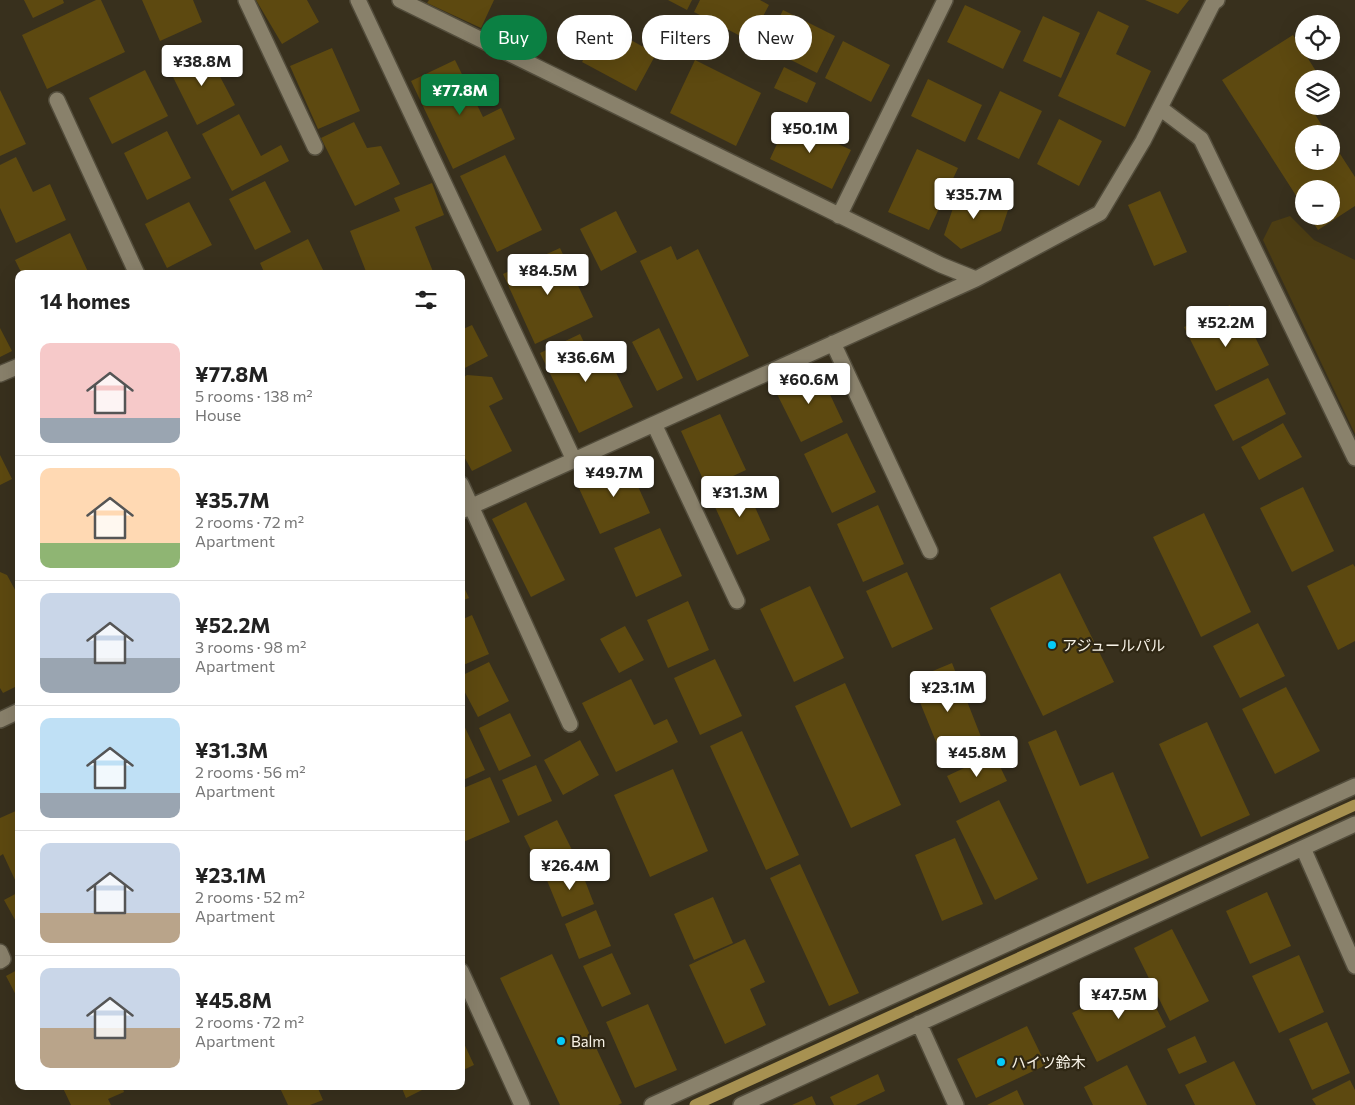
<!DOCTYPE html>
<html lang="en">
<head>
<meta charset="utf-8">
<style>
  body { margin:0; font-family:Commissioner,"Noto Sans JP",sans-serif; background:#f2f2f2; color:#222; height:100vh; display:flex; flex-direction:column; font-size:19px; white-space:nowrap }
  * { box-sizing:border-box; margin:0 }
  p { font-size:16px; color:#767676 }
  .icon { flex:none; width:28px; height:28px; fill:none; stroke:currentColor; stroke-width:2; stroke-linecap:round; stroke-linejoin:round }
  .map { position:relative; flex:1; overflow:hidden }
  .sheet { position:absolute; left:15px; top:270px; width:450px; height:820px; display:flex; flex-direction:column; background:#fff; border-radius:10px; box-shadow:0 5px 20px #0002 }
  .sheet>* { flex:none }
  .banner { position:absolute; left:480px; top:15px; width:475px; height:45px; display:flex; gap:10px }
  .controls { position:absolute; left:1295px; top:15px; display:grid; gap:10px }
  .controls a { display:grid; place-items:center; width:45px; height:45px; border-radius:50%; background:#fff; box-shadow:0 5px 20px #0002; font-size:25px }
  .price { position:absolute; translate:-50% -42px; padding:0 11px; border-radius:5px; background:#fff; color:#222; font-size:16px; line-height:32px; filter:drop-shadow(0 1px 2px #0008) }
  .price::after { content:''; position:absolute; left:50%; top:30px; width:15px; height:11px; margin-left:-8px; background:inherit; clip-path:polygon(0 0,100% 0,50% 100%) }
  .price.current { background:#0b8043; color:#fff }
  ul { padding:0; list-style:none }
  li { display:flex; align-items:center; gap:15px; height:125px; padding:0 25px }
  li+li { border-top:1px solid #e0e0e0 }
  li span { display:grid; place-items:center; flex:none; width:140px; height:100px; border-radius:10px; color:#555 }
  li>.icon { margin-inline-start:auto }
  span .icon { width:60px; height:60px; fill:#fffc; stroke-width:1 }
  li b { font-size:21px }
  h2 { display:flex; justify-content:space-between; align-items:center; height:60px; padding:0 25px; font-size:21px }
  .tag { padding:0 18px; border-radius:22px; background:#fff; box-shadow:0 5px 20px #0002; font-size:18px; line-height:45px }
  .tag.current { background:#0b8043; color:#fff }
  .map>svg:first-child { display:block }
  .green { fill:#4c3d13 }
  .lines { fill:none; stroke-linecap:round; stroke-linejoin:round }
  .stream { stroke:#a79151; stroke-width:11 }
  .building { fill:#5d4910 }
  .minor-casing { stroke:#534d3c; stroke-width:18 }
  .minor { stroke:#89816b; stroke-width:15 }
  .poi-dot { fill:#05cbf9; stroke:#2e2613; stroke-width:2 }
  .labels { text-anchor:middle; dominant-baseline:central; stroke-width:4.5; stroke-linejoin:round; paint-order:stroke }
  .poi-label { font-size:15px; fill:#f9f4e8; stroke:#2e2613; text-anchor:start }
</style>
</head>
<body>
<div class="map">
<svg width="1355" height="1105" viewBox="0 0 1355 1105">
  <rect width="100%" height="100%" fill="#38301d"/>
  <!-- green -->
  <path class="green" d="M1290,216L1314,240L1355,260V434L1263,240L1272,222Z"/>
  <g class="lines">
    <!-- stream -->
    <path class="stream" d="M695,1105L1355,805"/>
  </g>
  <!-- building -->
  <path class="building" d="M24,0H63L64,3L33,18Z
    M96,0H101L125,52L47,89L22,35Z
    M142,0H193L202,22L160,41Z
    M256,0H307L319,22L282,44Z
    M429,0H494L481,28L427,3Z
    M668,0H692L687,10Z
    M700,0H760L769,5L750,41L694,12Z
    M1145,0H1189L1178,14Z
    M965,5L1021,31L1003,69L947,42Z
    M783,10L835,36L817,73L765,47Z
    M1098,11L1129,26L1116,54L1151,71L1125,127L1058,96Z
    M1043,16L1080,33L1061,78L1023,61Z
    M688,19L720,32L710,60L677,47Z
    M602,24L656,54L636,91L582,62Z
    M1293,35L1321,79H1304V106H1310L1327,134H1304V161H1331V140L1355,177V206L1318,230L1309,216H1331V189H1304V208L1222,80Z
    M843,41L890,65L871,102L825,78Z
    M332,48L360,111L318,129L290,66Z
    M206,50L235,105L197,125L169,69Z
    M455,60L483,117L501,108L515,139L453,169L411,81Z
    M695,60L761,93L736,146L670,113Z
    M784,67L816,83L807,103L774,88Z
    M145,70L168,116L112,144L89,98Z
    M928,79L982,105L965,142L911,116Z
    M0,90L26,144L0,156Z
    M1000,91L1042,111L1019,159L977,139Z
    M239,114L261,156L281,145L289,161L232,191L202,134Z
    M1059,119L1102,141L1079,186L1037,164Z
    M788,120L851,150L832,189L770,159Z
    M354,122L367,148L381,146L400,184L355,206L321,138Z
    M167,131L191,178L147,200L124,153Z
    M917,149L958,168L929,230L888,212Z
    M505,155L542,230L497,252L460,176Z
    M16,157L33,192L50,184L66,220L16,243L0,208V165Z
    M265,181L291,232L255,250L229,199Z
    M432,183L444,215L415,227L434,274H367L350,231L400,211L394,198Z
    M959,190L1009,207L1001,231L961,249L944,235Z
    M1160,191L1187,252L1154,266L1128,205Z
    M189,202L212,245L167,268L145,224Z
    M616,211L637,252L601,271L580,229Z
    M70,233L89,274H22L15,260Z
    M308,239L325,274H265L260,263Z
    M671,246L677,260L698,249L749,356L697,381L640,261Z
    M560,248L593,317L535,344L503,274Z
    M1230,305L1245,335L1252,331L1269,365L1216,391L1184,327Z
    M472,325L488,356L461,370V330Z
    M0,328L12,351L0,357Z
    M659,328L683,378L657,391L632,342Z
    M580,334L592,359L606,352L633,407L579,433L540,353Z
    M817,367L843,422L801,442L774,388Z
    M467,375L492,377L503,399L489,406L512,451L472,471L461,451V379Z
    M1268,378L1286,414L1233,441L1214,405Z
    M720,414L746,470L707,488L681,431Z
    M1283,423L1302,457L1259,480L1241,447Z
    M847,433L876,492L832,513L804,454Z
    M0,455L12,479L0,485Z
    M627,462L650,513L600,534L577,484Z
    M743,481L770,540L737,555L710,496Z
    M1303,487L1334,551L1292,572L1260,508Z
    M526,502L565,580L531,597L492,519Z
    M878,505L904,564L863,582L837,524Z
    M1204,513L1251,612L1201,637L1153,537Z
    M660,528L682,576L636,597L614,548Z
    M1353,564L1355,567V641L1338,650L1307,586Z
    M0,572L7,575L19,597V685L3,693L0,688Z
    M907,572L933,629L892,648L866,591Z
    M1060,573L1114,682L1043,716L990,608Z
    M461,581L469,598L461,601Z
    M810,586L844,658L794,682L760,609Z
    M688,601L709,650L668,668L647,620Z
    M472,615L489,654L461,666V620Z
    M1258,623L1285,676L1240,698L1213,646Z
    M625,626L644,660L619,673L600,639Z
    M715,659L742,716L700,735L674,678Z
    M489,662L509,701L478,717L461,685V676Z
    M952,663L985,747L945,764L911,680Z
    M631,679L654,725L667,719L678,742L616,772L582,703Z
    M845,683L901,805L851,828L795,706Z
    M1286,687L1320,751L1275,774L1242,709Z
    M510,713L531,756L499,771L479,728Z
    M461,719L485,770L461,781Z
    M1207,722L1250,815L1201,837L1159,744Z
    M1056,730L1080,786L1113,772L1149,858L1087,884L1028,742Z
    M742,731L799,855L766,870L710,746Z
    M580,740L599,775L563,795L544,760Z
    M994,754L1007,781L960,803L947,776Z
    M536,765L552,801L518,816L502,780Z
    M673,769L708,851L650,877L614,795Z
    M490,777L510,822L461,843V789Z
    M999,800L1038,879L995,900L956,821Z
    M18,810L19,881L16,882L3,854L0,856V818Z
    M557,820L575,856L542,872L524,836Z
    M955,838L983,904L942,921L915,855Z
    M800,864L859,993L829,1006L770,878Z
    M579,865L594,904L562,917L546,878Z
    M19,892V927L4,900Z
    M1267,892L1291,946L1250,964L1226,911Z
    M713,897L733,943L694,960L674,914Z
    M596,910L611,946L579,959L565,924Z
    M1172,929L1209,1001L1170,1021L1134,948Z
    M745,939L765,982L750,989L766,1025L725,1044L689,965Z
    M612,953L631,994L602,1007L583,966Z
    M552,954L622,1103L618,1105H560L500,978Z
    M1299,955L1324,1012L1279,1033L1252,976Z
    M19,969V1001L6,976Z
    M1141,979L1166,1027L1097,1062L1072,1013Z
    M648,1004L677,1070L635,1088L606,1022Z
    M1327,1022L1350,1073L1312,1090L1289,1039Z
    M1027,1026L1046,1065L976,1098L957,1059Z
    M1195,1036L1207,1062L1179,1074L1167,1049Z
    M461,1037L474,1065L461,1071Z
    M1234,1061L1256,1105H1195L1185,1085Z
    M1127,1065L1147,1105H1093L1084,1087Z
    M878,1074L885,1091L856,1105H834L830,1097Z
    M1350,1080L1355,1090V1105H1316L1312,1099Z
    M62,1086H122L124,1092L108,1099L111,1105H71Z
    M279,1086H317L323,1100L310,1105H288Z
    M401,1086H430L406,1098Z
    M1017,1090L1024,1105H987Z
    M812,1096L816,1105H792Z"/>
  <g class="lines">
    <!-- minor casing -->
    <g class="minor-casing">
      <path id="minor" d="M246,0L315,147
        M358,0L574,460
        M400,0L941,265L976,279L1100,213L1143,141L1213,3L1217,0
        M57,100L137,274
        M1160,108L1201,139L1355,458
        M839,216L945,0
        M833,343L930,551
        M0,374L19,366
        M654,424L737,601
        M461,484L570,724
        M461,511L976,279
        M0,720L19,711
        M1303,848L1355,966
        M0,952L3,959L0,961
        M461,971L522,1105
        M919,1023L956,1105
        M652,1105L1355,786
        M741,1105L1355,824"/>
    </g>
    <!-- minor -->
    <use href="#minor" class="minor"/>
  </g>
  <!-- markers -->
  <g class="poi-dot">
    <circle cx="1052" cy="645" r="5"/>
    <circle cx="561" cy="1041" r="5"/>
    <circle cx="1001" cy="1062" r="5"/>
  </g>
  <g class="labels">
    <!-- poi labels -->
    <g class="poi-label">
      <text x="1062" y="645">アジュールパル</text>
      <text x="571" y="1041">Balm</text>
      <text x="1011" y="1062">ハイツ鈴木</text>
    </g>
  </g>
</svg>
<div class="controls">
<a><svg class="icon" aria-label="locate" viewBox="0 0 24 24"><circle cx="12" cy="12" r="6"/><path d="M12 2v4M12 18v4M2 12h4M18 12h4"/></svg></a>
<a><svg class="icon" aria-label="layers" viewBox="0 0 24 24"><path d="M12 4l9 5-9 5-9-5zM3 14l9 5 9-5"/></svg></a>
<a>+</a>
<a>−</a>
</div>
<b class="price" style="left:202px;top:87px">¥38.8M</b>
<b class="price current" style="left:460px;top:116px">¥77.8M</b>
<b class="price" style="left:810px;top:154px">¥50.1M</b>
<b class="price" style="left:974px;top:220px">¥35.7M</b>
<b class="price" style="left:548px;top:296px">¥84.5M</b>
<b class="price" style="left:1226px;top:348px">¥52.2M</b>
<b class="price" style="left:586px;top:383px">¥36.6M</b>
<b class="price" style="left:809px;top:405px">¥60.6M</b>
<b class="price" style="left:614px;top:498px">¥49.7M</b>
<b class="price" style="left:740px;top:518px">¥31.3M</b>
<b class="price" style="left:948px;top:713px">¥23.1M</b>
<b class="price" style="left:977px;top:778px">¥45.8M</b>
<b class="price" style="left:570px;top:891px">¥26.4M</b>
<b class="price" style="left:1119px;top:1020px">¥47.5M</b>
<div class="banner">
<a class="tag current">Buy</a>
<a class="tag">Rent</a>
<a class="tag">Filters</a>
<a class="tag">New</a>
</div>
<section class="sheet">
<h2>14 homes<svg class="icon" aria-label="filters" viewBox="0 0 24 24"><path d="M4 7h16M4 17h16"/><circle cx="9" cy="7" r="2"/><circle cx="15" cy="17" r="2"/></svg></h2>
<ul>
<li><span style="background:linear-gradient(#f6c9c9 75%,#9aa5b1 0)"><svg class="icon" aria-label="home" viewBox="0 0 24 24"><path d="M3 11l9-7 9 7M6 9v11h12V9"/></svg></span><div><b>¥77.8M</b><p>5 rooms · 138 m²</p><p>House</p></div></li>
<li><span style="background:linear-gradient(#ffd9b3 75%,#8fb573 0)"><svg class="icon" aria-label="home" viewBox="0 0 24 24"><path d="M3 11l9-7 9 7M6 9v11h12V9"/></svg></span><div><b>¥35.7M</b><p>2 rooms · 72 m²</p><p>Apartment</p></div></li>
<li><span style="background:linear-gradient(#c9d6e8 65%,#9aa5b1 0)"><svg class="icon" aria-label="home" viewBox="0 0 24 24"><path d="M3 11l9-7 9 7M6 9v11h12V9"/></svg></span><div><b>¥52.2M</b><p>3 rooms · 98 m²</p><p>Apartment</p></div></li>
<li><span style="background:linear-gradient(#bfe0f5 75%,#9aa5b1 0)"><svg class="icon" aria-label="home" viewBox="0 0 24 24"><path d="M3 11l9-7 9 7M6 9v11h12V9"/></svg></span><div><b>¥31.3M</b><p>2 rooms · 56 m²</p><p>Apartment</p></div></li>
<li><span style="background:linear-gradient(#c9d6e8 70%,#b9a48a 0)"><svg class="icon" aria-label="home" viewBox="0 0 24 24"><path d="M3 11l9-7 9 7M6 9v11h12V9"/></svg></span><div><b>¥23.1M</b><p>2 rooms · 52 m²</p><p>Apartment</p></div></li>
<li><span style="background:linear-gradient(#c9d6e8 60%,#b9a48a 0)"><svg class="icon" aria-label="home" viewBox="0 0 24 24"><path d="M3 11l9-7 9 7M6 9v11h12V9"/></svg></span><div><b>¥45.8M</b><p>2 rooms · 72 m²</p><p>Apartment</p></div></li>
</ul>
</section>
</div>
</body>
</html>
